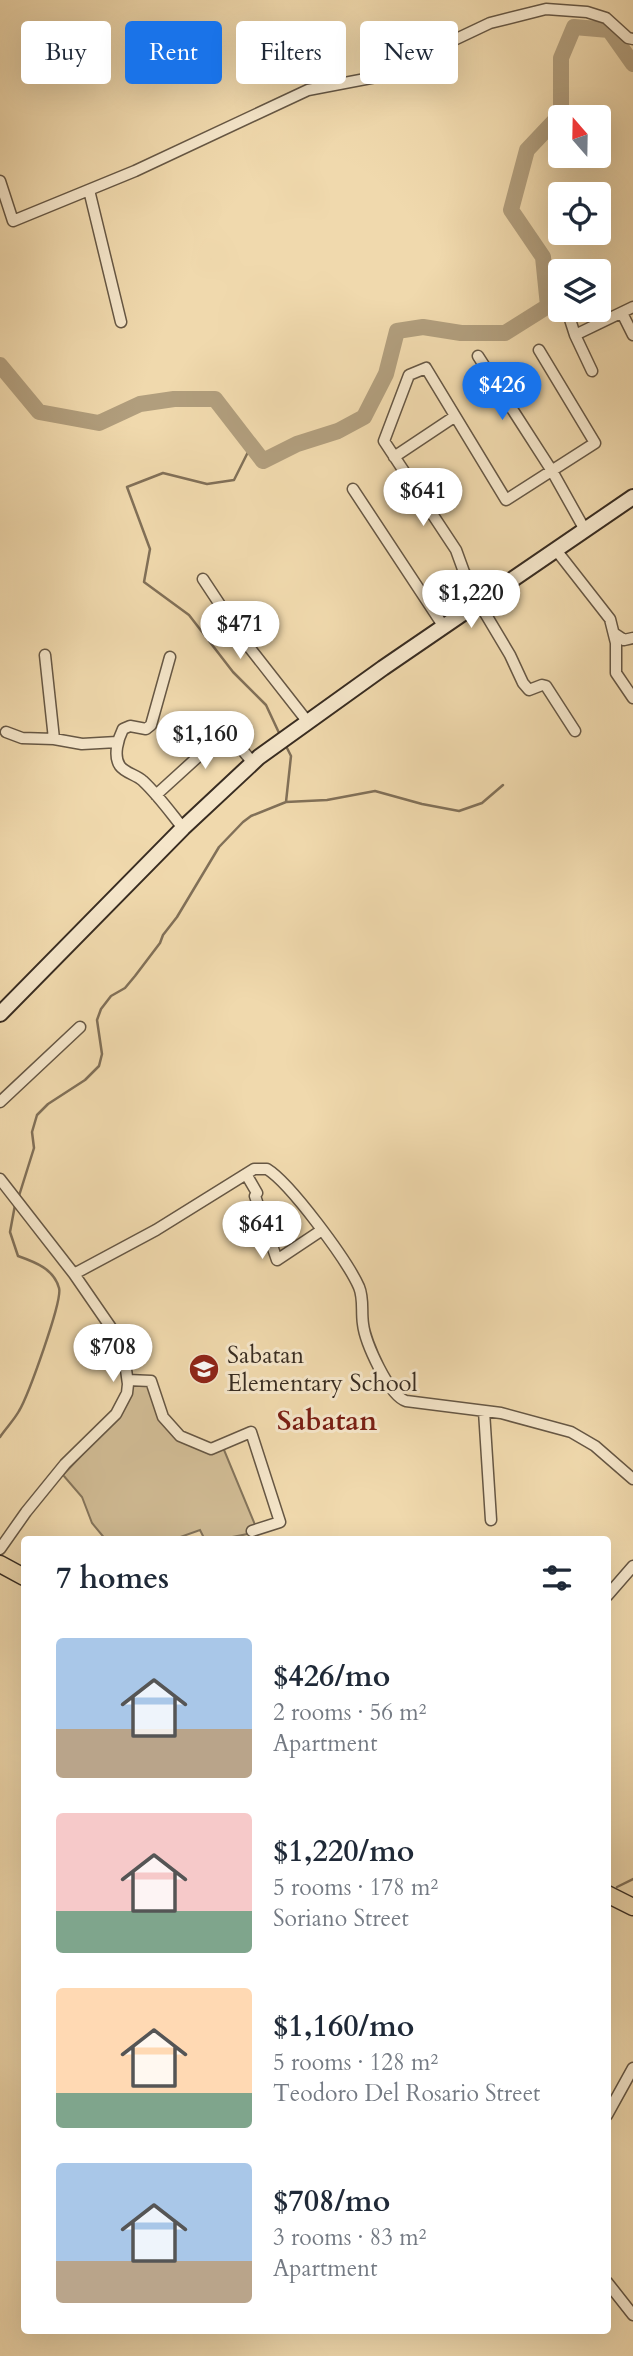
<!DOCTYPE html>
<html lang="en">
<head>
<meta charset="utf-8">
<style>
  body { margin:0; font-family:Cardo,serif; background:#f6f6f7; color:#1f2937; height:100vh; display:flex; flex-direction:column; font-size:26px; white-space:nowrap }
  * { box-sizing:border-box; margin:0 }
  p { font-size:23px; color:#747a83 }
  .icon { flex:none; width:38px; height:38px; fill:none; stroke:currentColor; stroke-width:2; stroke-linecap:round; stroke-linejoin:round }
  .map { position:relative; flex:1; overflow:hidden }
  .drawer { position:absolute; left:21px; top:1536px; width:590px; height:798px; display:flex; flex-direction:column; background:#fff; border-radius:7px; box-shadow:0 7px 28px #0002 }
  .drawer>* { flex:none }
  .guide { position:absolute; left:21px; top:21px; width:592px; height:63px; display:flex; gap:14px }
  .needle { width:46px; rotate:340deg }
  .buttons { position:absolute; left:548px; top:105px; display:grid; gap:14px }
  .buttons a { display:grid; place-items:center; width:63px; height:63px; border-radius:7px; background:#fff; box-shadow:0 7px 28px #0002; font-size:35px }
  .price { position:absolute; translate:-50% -60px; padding:0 16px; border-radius:24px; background:#fff; color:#222; font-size:23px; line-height:46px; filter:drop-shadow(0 2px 4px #0008) }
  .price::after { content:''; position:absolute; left:50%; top:42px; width:21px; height:16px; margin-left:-10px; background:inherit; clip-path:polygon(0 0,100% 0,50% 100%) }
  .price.active { background:#1a73e8; color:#fff }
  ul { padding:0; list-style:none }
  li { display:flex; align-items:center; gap:21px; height:175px; padding:0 35px }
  li span { display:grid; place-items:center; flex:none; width:196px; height:140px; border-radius:7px; color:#555 }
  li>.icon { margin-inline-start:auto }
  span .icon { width:84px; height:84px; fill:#fffc; stroke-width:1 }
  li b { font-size:30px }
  h2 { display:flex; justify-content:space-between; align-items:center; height:84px; padding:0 35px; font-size:30px }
  .chip { padding:0 24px; border-radius:7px; background:#fff; box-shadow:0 7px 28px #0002; font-size:24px; line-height:63px }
  .chip.active { background:#1a73e8; color:#fff }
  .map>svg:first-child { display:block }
  .green { fill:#d1bc95; stroke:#84745b; stroke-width:2 }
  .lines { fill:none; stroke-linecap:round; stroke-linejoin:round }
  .stream { stroke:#817058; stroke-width:2.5 }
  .river { stroke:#b19e7d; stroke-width:16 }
  .street-casing { stroke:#665744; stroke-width:13 }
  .secondary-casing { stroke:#382c21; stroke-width:18 }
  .primary-casing { stroke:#382c21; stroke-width:19 }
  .street { stroke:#f5e6ca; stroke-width:10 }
  .secondary { stroke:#f5e6ca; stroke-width:14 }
  .primary { stroke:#f0d9ad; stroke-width:16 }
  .labels { text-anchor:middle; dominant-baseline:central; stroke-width:6; stroke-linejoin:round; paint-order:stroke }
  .poi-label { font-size:24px; fill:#382c21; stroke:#f5e6ca; text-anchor:start }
  .quarter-label { font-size:28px; font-weight:bold; fill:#7a1f14; stroke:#f5e6ca }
</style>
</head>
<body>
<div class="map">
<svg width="633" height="2356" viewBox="0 0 633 2356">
  <rect width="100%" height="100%" fill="#f0d9ad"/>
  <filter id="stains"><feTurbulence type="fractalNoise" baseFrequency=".00286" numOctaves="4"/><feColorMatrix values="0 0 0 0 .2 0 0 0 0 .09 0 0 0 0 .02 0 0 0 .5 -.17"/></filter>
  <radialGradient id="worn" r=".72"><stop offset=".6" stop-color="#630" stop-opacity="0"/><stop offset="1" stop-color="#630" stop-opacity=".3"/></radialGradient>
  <!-- green -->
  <path class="green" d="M131,1382H150L161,1414L176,1438L184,1439L212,1451L222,1445L258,1532L217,1540H205L200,1530L172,1540H106L92,1523L82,1497L63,1475L95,1441Z"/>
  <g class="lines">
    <!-- stream -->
    <path class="stream" d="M251,446L234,480L207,484L163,473L127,487L150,549L144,582L189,615L233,672L266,705L280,735
      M285,744L291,756L286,802
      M18,1199L34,1148L32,1132L37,1115L48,1104L85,1080L99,1066L102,1054L97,1020L101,1009L111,996L125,988L135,976L160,943L163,935L177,917L219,847L243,822L251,816L286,802L327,800L375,791L422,804L459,811L482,803L503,785
      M0,1437C6,1428 14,1420 19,1411C28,1396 63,1300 59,1288C54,1269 35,1262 18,1256L10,1232L15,1205
      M617,1887L633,1879"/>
    <!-- river -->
    <path class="river" d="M0,365L39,412L99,423L140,404L174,399H215L263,461L297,444L338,431L364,417L386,374L397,331L423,327L461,333H505L548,306L543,257L511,210L527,150L561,114V58L574,27L609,30L633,64"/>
    <!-- street casing -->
    <g class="street-casing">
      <path id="street" d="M0,181L13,221L135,171L308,90L376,77L490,23L546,9L587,12L606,18L628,38L633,39
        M89,190L121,322
        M567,310L575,335L592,371
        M622,313L633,335
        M575,335L633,307
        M478,356L552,471L585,530
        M394,457L454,417
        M353,489L444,627
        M556,550L610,619L616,643V673L633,698
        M203,579L242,638L307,721
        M483,600L464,572L456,550L384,441L409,375L426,368L506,500L595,443L539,350
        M479,603L510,655L523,683L529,690L542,685L546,686L575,731
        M615,634L624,640L633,638
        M45,655L54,739L82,744L117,742
        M170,657L151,725L146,729L130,726L123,729C118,739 113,756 120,766C125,773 137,775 143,781C158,795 170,812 183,828
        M6,732L22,738L54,739
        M156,795L223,734L231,736L253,763
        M0,1102L80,1027
        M246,1174L257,1193L255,1196L277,1260L322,1230
        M0,1179L74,1274L114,1332L124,1355L128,1384L127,1393L116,1414L65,1464L26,1512L0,1549
        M74,1274L156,1230L254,1169H267C290,1183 347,1260 359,1287C364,1299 361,1311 363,1324C365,1342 389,1396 406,1401L501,1413L571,1432L595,1446L633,1479
        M128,1380L151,1381L163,1417L180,1436L211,1449L251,1432L280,1522L252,1531
        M484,1411L491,1520
        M607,1596L633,1566
        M607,2115L633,2068
        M607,2282L633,2315"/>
    </g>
    <!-- secondary casing -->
    <g class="secondary-casing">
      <path id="secondary" d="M0,1014L183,828L259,757L383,668L633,497"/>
    </g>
    <!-- primary casing -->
    <g class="primary-casing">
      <path id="primary" d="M0,1564L24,1577
        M607,1894L633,1907"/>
    </g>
    <!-- street -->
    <use href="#street" class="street"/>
    <!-- secondary -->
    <use href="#secondary" class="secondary"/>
    <!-- primary -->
    <use href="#primary" class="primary"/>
  </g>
  <!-- icons -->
  <defs>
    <g id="school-disc" transform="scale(1.575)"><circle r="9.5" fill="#8f2418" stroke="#f5e6ca"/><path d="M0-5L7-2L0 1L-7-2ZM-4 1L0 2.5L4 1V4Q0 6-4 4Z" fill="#fff"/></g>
  </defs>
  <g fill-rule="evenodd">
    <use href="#school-disc" x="204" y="1369"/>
  </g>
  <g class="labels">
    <!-- poi labels -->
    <g class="poi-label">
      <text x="227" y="1355">Sabatan<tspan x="227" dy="28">Elementary School</tspan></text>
    </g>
    <!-- quarter labels -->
    <g class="quarter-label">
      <text x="327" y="1421">Sabatan</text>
    </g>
  </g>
  <rect width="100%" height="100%" filter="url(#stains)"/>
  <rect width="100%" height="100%" fill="url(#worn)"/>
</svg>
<div class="buttons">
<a><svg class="needle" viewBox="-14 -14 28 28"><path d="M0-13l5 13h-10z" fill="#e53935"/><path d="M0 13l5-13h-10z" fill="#747a83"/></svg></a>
<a><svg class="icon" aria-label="locate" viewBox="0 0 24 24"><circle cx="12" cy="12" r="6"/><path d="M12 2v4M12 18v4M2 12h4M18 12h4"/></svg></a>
<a><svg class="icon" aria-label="layers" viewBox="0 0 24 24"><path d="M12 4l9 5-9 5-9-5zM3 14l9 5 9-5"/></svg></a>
</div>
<b class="price active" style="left:502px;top:422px">$426</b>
<b class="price" style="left:423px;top:528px">$641</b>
<b class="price" style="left:471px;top:630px">$1,220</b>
<b class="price" style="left:240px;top:661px">$471</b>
<b class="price" style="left:205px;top:771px">$1,160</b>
<b class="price" style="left:262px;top:1261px">$641</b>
<b class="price" style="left:113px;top:1384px">$708</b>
<div class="guide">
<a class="chip">Buy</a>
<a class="chip active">Rent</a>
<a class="chip">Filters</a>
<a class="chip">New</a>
</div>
<section class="drawer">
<h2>7 homes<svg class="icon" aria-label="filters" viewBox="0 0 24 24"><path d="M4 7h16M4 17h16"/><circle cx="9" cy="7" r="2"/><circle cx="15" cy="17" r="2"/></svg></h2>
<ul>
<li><span style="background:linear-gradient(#a9c7e8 65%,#b9a48a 0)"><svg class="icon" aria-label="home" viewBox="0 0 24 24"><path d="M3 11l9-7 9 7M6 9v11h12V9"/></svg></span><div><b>$426/mo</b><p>2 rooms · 56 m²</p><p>Apartment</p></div></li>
<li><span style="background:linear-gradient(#f6c9c9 70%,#7fa58c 0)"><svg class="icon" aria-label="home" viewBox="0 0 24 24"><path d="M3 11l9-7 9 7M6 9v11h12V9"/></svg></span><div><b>$1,220/mo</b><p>5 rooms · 178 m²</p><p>Soriano Street</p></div></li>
<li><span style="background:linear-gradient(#ffd9b3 75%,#7fa58c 0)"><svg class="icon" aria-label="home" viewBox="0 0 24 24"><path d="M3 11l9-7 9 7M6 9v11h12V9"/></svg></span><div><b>$1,160/mo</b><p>5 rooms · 128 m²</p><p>Teodoro Del Rosario Street</p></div></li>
<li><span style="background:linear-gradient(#a9c7e8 70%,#b9a48a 0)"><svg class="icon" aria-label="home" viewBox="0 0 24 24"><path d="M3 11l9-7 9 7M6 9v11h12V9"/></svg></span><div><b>$708/mo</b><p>3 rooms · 83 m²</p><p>Apartment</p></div></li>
</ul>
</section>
</div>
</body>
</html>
